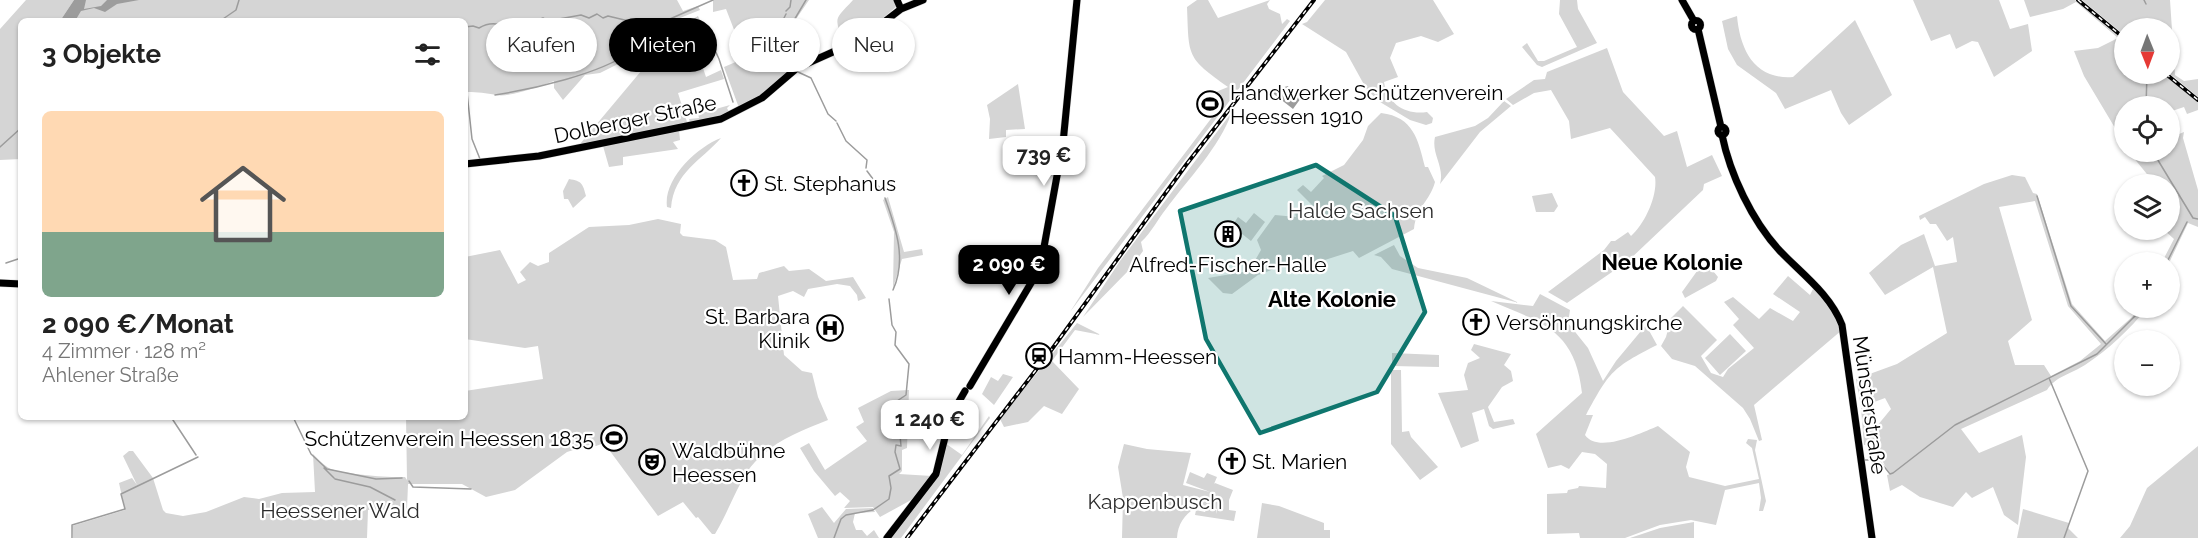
<!DOCTYPE html>
<html lang="de">
<head>
<meta charset="utf-8">
<style>
  body { margin:0; font-family:Raleway,sans-serif; background:#f6f6f6; color:#222; height:100vh; display:flex; flex-direction:column; font-size:22px; white-space:nowrap }
  * { box-sizing:border-box; margin:0 }
  p { font-size:20px; color:#767676 }
  .icon { flex:none; width:33px; height:33px; fill:none; stroke:currentColor; stroke-width:2; stroke-linecap:round; stroke-linejoin:round }
  .map { position:relative; flex:1; overflow:hidden }
  .details { position:absolute; left:18px; top:18px; width:450px; height:402px; display:flex; flex-direction:column; background:#fff; border-radius:9px; box-shadow:0 2px 4px #0004 }
  .details>* { flex:none }
  .banner { position:absolute; left:486px; top:18px; width:570px; height:54px; display:flex; gap:12px }
  .needle { width:39px; rotate:179deg }
  .tools { position:absolute; left:2114px; top:18px; display:grid; gap:12px }
  .tools a { display:grid; place-items:center; width:66px; height:66px; border-radius:50%; background:#fff; box-shadow:0 2px 4px #0004; font-size:30px }
  .price { position:absolute; translate:-50% -51px; padding:0 14px; border-radius:12px; background:#fff; color:#222; font-size:20px; line-height:39px; filter:drop-shadow(0 2px 3px #0008) }
  .price::after { content:''; position:absolute; left:50%; top:36px; width:18px; height:14px; margin-left:-9px; background:inherit; clip-path:polygon(0 0,100% 0,50% 100%) }
  .price.active { background:#000; color:#fff }
  ul { padding:0; list-style:none }
  li { display:grid; align-content:center; gap:12px; height:318px; padding:0 24px }
  li+li { border-top:2px solid #e0e0e0 }
  li span { display:grid; place-items:center; height:186px; border-radius:9px; color:#555 }
  li>.icon { margin-inline-start:auto }
  span .icon { width:108px; height:108px; fill:#fffc; stroke-width:1 }
  li b { font-size:26px }
  h2 { display:flex; justify-content:space-between; align-items:center; height:72px; padding:0 24px; font-size:26px }
  .tag { padding:0 21px; border-radius:27px; background:#fff; box-shadow:0 2px 4px #0004; font-size:21px; line-height:54px }
  .tag.active { background:#000; color:#fff }
  .map>svg:first-child { display:block }
  .green { fill:#d5d5d5; fill-rule:evenodd }
  .water { fill:#9c9c9c }
  .lines { fill:none; stroke-linecap:round; stroke-linejoin:round }
  .stream { stroke:#9c9c9c; stroke-width:1.5 }
  .major-casing { stroke:#dbdbdb; stroke-width:8 }
  .major { stroke:#000; stroke-width:7 }
  .rail-casing { stroke:#000; stroke-width:4 }
  .rail { stroke:#fff; stroke-width:1.5; stroke-dasharray:4.5; stroke-linecap:butt }
  .marked { fill:#0f766e; fill-opacity:0.2; stroke:#0f766e; stroke-width:4.5; stroke-linejoin:round }
  .labels { text-anchor:middle; dominant-baseline:central; stroke-width:4.5; stroke-linejoin:round; paint-order:stroke }
  .poi-label { font-size:21px; fill:#000; stroke:#fff; text-anchor:start }
  .street-label { font-size:21px; fill:#000; stroke:#fff }
  .park-label { font-size:21px; fill:#2c2c2c; stroke:#fff }
  .neighbourhood-label { font-size:22px; font-weight:bold; fill:#000; stroke:#fff }
</style>
</head>
<body>
<div class="map">
<svg width="2198" height="538" viewBox="0 0 2198 538">
  <rect width="100%" height="100%" fill="#fff"/>
  <!-- green -->
  <path class="green" d="M26,0H74L60,21H21V159L0,160V29Z
    M75,0H677L683,11L698,6L700,10L680,18L658,52L670,59L687,40L683,25L698,16L713,50L698,53L706,77L721,70L724,79L678,93L687,122H690L689,119L699,118L698,114L730,105L727,108L730,114L580,144L647,64L636,55L600,73L585,75L563,100L554,88V81C540,86 509,98 496,95C486,93 478,92 467,92L465,21H62Z
    M713,0H809L792,25L800,60L796,62L798,66L760,97L739,108L724,67L745,58L726,9L713,12Z
    M853,0H895L897,6L861,37L844,45C834,15 834,21 853,0Z
    M1197,0H1208L1218,18L1270,0L1267,4L1269,9L1280,14L1282,24L1287,19L1290,21L1070,312L1098,268L1213,116L1201,98L1228,87C1186,57 1189,57 1187,7Z
    M1325,0H1433L1454,34L1438,42L1421,36L1396,43L1390,58L1398,77L1384,82C1388,105 1406,115 1427,112L1433,118L1432,123L1426,125L1410,120L1380,102L1367,90L1346,52L1302,24L1307,22Z
    M1560,0H1577L1578,9L1597,43L1542,67L1537,65L1522,47L1527,43L1538,61H1544L1577,47L1559,14Z
    M1913,0H1999L2010,29L2028,24L2032,51L1994,77L1978,42L1972,41L1956,49L1950,34L1931,41Z
    M2024,0H2075L2124,41V74H2164L2198,102V110L2187,114L2184,107L2169,112V106H2124V143L2084,76L2074,51L2098,48L2118,38L2076,2L2063,9L2030,17Z
    M2082,0H2170L2175,75L2184,81L2198,79V97L2169,73V28H2124V35Z
    M1737,16C1740,49 1754,80 1793,77L1855,20L1892,95L1849,125L1841,113L1831,90L1785,109L1776,93L1737,65L1728,49L1722,21Z
    M1607,48L1623,92L1664,136L1677,131L1687,167L1712,155L1722,176L1704,184L1703,190L1628,261L1567,303L1548,292L1604,250L1611,241H1615L1628,232L1631,236C1645,224 1658,195 1655,177L1610,128L1571,139L1569,121L1551,90L1534,93L1513,105L1506,99L1534,80L1545,79L1547,72Z
    M1018,84L1025,129L1006,130V137L989,139L990,119L987,105Z
    M1504,101L1511,106L1480,132L1440,184C1445,167 1431,154 1435,137L1475,126L1488,118Z
    M1232,112C1219,148 1189,178 1166,209C1157,220 1152,232 1141,242L1143,251L1130,269L1083,317L1120,261Z
    M1381,113C1414,117 1418,140 1425,167H1428L1435,182C1430,201 1416,207 1414,229L1359,258L1353,251L1306,266L1277,268L1258,275L1232,294L1223,293L1208,278L1249,271L1261,250L1257,240L1275,215L1296,217L1295,212L1303,208L1310,212L1313,206L1297,190L1303,185L1311,192L1324,178L1322,176L1344,165L1363,140L1368,126Z
    M679,130L680,140L673,142L678,149L623,157V165L609,167L603,146Z
    M2184,132L2183,138L2198,190V227L2188,223L2169,263L2162,262L2174,239L2164,230H2169V184H2155L2129,152H2169V138Z
    M721,138C702,160 674,172 671,208L667,207C663,179 697,147 721,138Z
    M2012,175L2025,177L2033,193L2037,194L2072,304L2105,341L2132,317L2139,308H2147C2130,329 2108,350 2085,365C2071,374 2056,376 2047,390L1961,429L1979,453L2022,435L2026,457L2018,525L2004,515L1993,487L1972,498L1966,492L1953,507L1920,497L1902,485L1890,491L1887,475L1891,474C1883,465 1880,454 1874,444L1864,445L1861,408L1868,406L1877,426L1891,409L1885,398L1861,407L1856,379L1897,364L1947,333L1933,267L1885,295L1869,273L1901,245L1924,234L1935,266L1957,262L1953,237L1947,241L1936,224H1930L1925,217L1920,220L1919,216L1984,184ZM2035,201L2068,306L2101,344L2080,361L2051,376L2044,365H2015L2008,341L2032,320L1999,207Z
    M569,179C582,181 583,184 586,196L573,208L568,199H564L563,191Z
    M1552,193L1558,206L1554,212H1536L1532,196Z
    M888,197L904,252L922,249L923,255L902,259L893,288L894,232L883,200Z
    M1254,213L1265,222L1251,241L1232,226L1238,217L1246,223Z
    M658,219L681,224L680,233L683,236L715,240L726,247L733,280L757,279L759,273L784,266L789,271L809,269L826,281L853,277L866,298L858,301L857,295L850,286L837,284L808,289L804,297L793,291L778,296L784,355L802,371L812,373L818,397L828,420C798,432 766,444 747,472C735,491 727,514 715,534H712L698,517L696,518L683,502L658,516L604,443L596,446L589,445L567,452L515,490L486,497L462,484H408L407,509L368,510L367,538H73L72,526L125,510L119,483L132,478L137,485L123,456L129,451H133L153,478L163,510L166,513L183,516L206,512L244,497L259,499L282,493L315,492L313,454C318,459 324,466 331,469C343,474 391,478 405,477L407,480L406,417H465V391L543,379L538,346L525,348L465,339V257L500,250L518,284L526,280L520,272L530,262L538,266L549,262V253L589,227L629,225Z
    M1394,245L1400,256L1418,268L1467,278L1519,303L1392,269L1381,257L1374,255Z
    M1709,266L1718,277L1716,281L1685,298L1682,292L1700,267Z
    M1788,276L1810,295L1814,287L1826,299L1842,330L1754,405L1762,440L1759,441L1750,419L1743,408L1695,366L1672,359L1661,346L1666,337L1671,318L1683,306L1717,340L1701,356L1711,373L1723,377L1728,369L1754,348L1733,325L1739,319L1724,302L1733,297L1759,319L1770,308L1793,321L1800,312L1773,294Z
    M1540,294L1570,310L1568,323L1588,348L1603,381L1616,361L1646,325L1657,345C1612,368 1610,371 1586,415H1593L1585,435C1598,454 1641,433 1658,426L1690,452L1686,467L1689,477L1725,486L1759,479L1752,448L1746,443L1748,439L1757,440L1755,450L1766,501L1763,511H1759L1761,498L1759,483L1725,490L1716,525L1691,520L1660,525L1625,538H1580L1579,533L1547,534V494L1567,493L1568,490L1578,488L1579,486L1606,488L1607,464L1595,454L1582,452L1569,469L1561,465L1548,468L1536,434L1582,393C1575,329 1542,323 1491,301L1533,306Z
    M1077,323L1101,335L1075,330L1052,361L1079,389L1062,414L1044,406L1028,422L1004,427L1000,419Z
    M1730,334L1746,351L1720,375L1705,358Z
    M1474,344L1511,354L1504,365L1511,371L1513,381L1502,387L1488,407L1494,422L1513,419L1515,424L1493,429L1489,426L1484,409L1472,413L1479,441L1461,448L1438,393L1468,390L1464,375L1468,363L1480,358L1471,350Z
    M1392,353L1439,355V367L1392,366Z
    M1391,370H1401L1402,432L1409,431L1411,437L1438,467L1420,480L1391,444Z
    M1003,374L1013,377L994,405L982,394L991,377L998,381Z
    M909,390L907,448L902,450V471L899,474L932,476L913,499L880,517L873,507L844,508L850,501L840,492L835,496L814,471L800,448L809,443L825,470L867,441L856,427L864,422L858,408L891,391Z
    M989,416L990,418L901,538H888L933,480L945,443L962,455Z
    M1124,444L1147,449L1191,453L1183,485L1210,492L1186,483L1190,472L1204,478L1207,473L1217,477L1214,484L1215,483L1233,490L1229,500V510L1236,511L1234,521L1195,515L1196,510L1205,512L1206,508L1216,510V514L1217,509L1200,505C1186,513 1178,522 1177,538H1122L1123,498L1118,467Z
    M2198,446V538H2120L2130,526L2147,488Z
    M1262,503L1279,506L1324,523V530H1330V538H1257Z
    M822,507L834,523L846,509L873,508L875,512L855,513L853,522L856,530H862L867,536L874,530L879,538H818L808,514Z
    M2023,509L2069,523L2068,528L2078,538H2017Z
    M1694,522V538H1630L1660,528Z"/>
  <!-- water -->
  <path class="water" d="M74,0H86L84,9L101,6L107,0H139L117,4L105,12L94,8L81,11L75,21H60Z
    M1288,86L1290,91L1294,90L1301,98L1293,109L1270,91Z"/>
  <g class="lines">
    <!-- stream -->
    <path class="stream" d="M2144,0L2146,4
      M786,11L790,7L791,0
      M786,14L783,20L774,25L768,34L779,64L785,66L790,63
      M220,21L236,10L239,0
      M703,24L719,59L733,102
      M2157,25L2158,28
      M465,27L473,26L479,28C486,24 494,22 503,26C515,17 531,24 543,18L548,21L581,15L589,18L597,14L603,18L608,16L637,23L663,22L713,0
      M794,66L784,53L781,42L806,0
      M798,72L811,78L828,114L836,121
      M465,74L472,139L480,159
      M495,95C534,89 599,74 631,52C643,44 649,31 661,23
      M2146,106L2147,74
      M837,123L846,141L867,160L866,168
      M0,147L21,128
      M2153,152L2193,218L2198,219
      M867,171L882,191
      M2037,196L2071,306L2106,344
      M885,198C896,229 907,259 893,290
      M2167,262L2187,222
      M6,263L21,258
      M2049,378L2088,471L2064,538
      M171,417L196,455
      M293,417L311,454L327,469L376,479L402,478
      M1865,460H1879L1890,474L1893,473L1955,425L2097,354L2143,308
      M324,468L334,478
      M335,479L370,487L395,500
      M409,481L413,487L471,489
      M72,538V525L125,509L121,494L198,457
      M834,538L841,519L846,515L873,510L889,499L891,488L889,476L900,469L895,452L896,445L901,446L900,435L896,433V424L905,415L907,408L899,406L897,401L906,395L909,364L895,345L896,332L892,325L889,299"/>
    <!-- major casing -->
    <g class="major-casing">
      <path id="major" d="M897,0L901,9
        M1682,0L1694,21
        M1691.5 25a4.5 4.5 0 1 1 9 0a4.5 4.5 0 1 1-9 0Z
        M1698,29L1721,127
        M1718 131a4 4 0 1 1 8 0a4 4 0 1 1-8 0Z
        M1722,135C1730,174 1752,221 1780,251C1802,274 1830,294 1842,325L1872,538
        M465,164L539,156L721,119L762,98L797,68L862,39L901,9L923,0
        M0,283L21,284
        M970,386L1034,278L1042,258L1063,143L1077,0
        M887,538L936,474L950,417L965,391"/>
    </g>
    <!-- major -->
    <use href="#major" class="major"/>
    <!-- rail casing -->
    <g class="rail-casing">
      <path id="rail" d="M2078,0L2124,38
        M2166,74L2198,100
        M907,538L1052,349L1186,165L1314,0"/>
    </g>
    <!-- rail -->
    <use href="#rail" class="rail"/>
  </g>
  <!-- marked area -->
  <path class="marked" d="M1316,165L1395,216L1425,312L1377,392L1260,433L1206,339L1180,211Z"/>
  <!-- icons -->
  <defs>
    <g id="stadium-ring" transform="scale(1.35)"><circle r="9.5" fill="#fff" stroke="#000" stroke-width="1.5"/><path d="M0-5a6.5 5 0 1 0 0 10a6.5 5 0 1 0 0-10ZM-3.5-1.8h7v3.6h-7Z" fill="#000"/></g>
    <g id="church-ring" transform="scale(1.35)"><circle r="9.5" fill="#fff" stroke="#000" stroke-width="1.5"/><path d="M-1.2-6h2.4v3.5h3.3v2.4h-3.3V6h-2.4V-.1h-3.3v-2.4h3.3Z" fill="#000"/></g>
    <g id="building-ring" transform="scale(1.35)"><circle r="9.5" fill="#fff" stroke="#000" stroke-width="1.5"/><path d="M-4-6H4V6H1V3H-1V6H-4ZM-2.5-4.3h1.7v1.8h-1.7ZM.8-4.3h1.7v1.8H.8ZM-2.5-1h1.7V.8h-1.7ZM.8-1h1.7V.8H.8Z" fill="#000"/></g>
    <g id="hospital-ring" transform="scale(1.35)"><circle r="9.5" fill="#fff" stroke="#000" stroke-width="1.5"/><path d="M-5-5h3v3.5h4V-5h3V5h-3V1.5h-4V5h-3Z" fill="#000"/></g>
    <g id="station-ring" transform="scale(1.35)"><circle r="9.5" fill="#fff" stroke="#000" stroke-width="1.5"/><path d="M-3-6H3Q5-6 5-4V2Q5 4 3 4L4.5 6H3L1.5 4h-3L-3 6H-4.5L-3 4Q-5 4-5 2V-4Q-5-6-3-6ZM-3.5-4v3h7v-3ZM-3.5 1v1.5H-2V1ZM2 1v1.5H3.5V1Z" fill="#000"/></g>
    <g id="theatre-ring" transform="scale(1.35)"><circle r="9.5" fill="#fff" stroke="#000" stroke-width="1.5"/><path d="M-5-5.5Q0-4 5-5.5V0Q5 5 0 6Q-5 5-5 0ZM-3.3-2.5H-1v1.5H-3.3ZM1-2.5H3.3v1.5H1ZM-2.8 1Q0 5.5 2.8 1Z" fill="#000"/></g>
  </defs>
  <g fill-rule="evenodd">
    <use href="#stadium-ring" x="1210" y="104"/>
    <use href="#church-ring" x="744" y="183"/>
    <use href="#building-ring" x="1228" y="234"/>
    <use href="#church-ring" x="1476" y="322"/>
    <use href="#hospital-ring" x="830" y="328"/>
    <use href="#station-ring" x="1039" y="356"/>
    <use href="#stadium-ring" x="614" y="438"/>
    <use href="#church-ring" x="1232" y="461"/>
    <use href="#theatre-ring" x="652" y="462"/>
  </g>
  <g class="labels">
    <!-- poi labels -->
    <g class="poi-label">
      <text x="1230" y="92">Handwerker Schützenverein<tspan x="1230" dy="24">Heessen 1910</tspan></text>
      <text x="764" y="183">St. Stephanus</text>
      <text x="1228" y="264" text-anchor="middle">Alfred-Fischer-Halle</text>
      <text x="810" y="316" text-anchor="end">St. Barbara<tspan x="810" dy="24">Klinik</tspan></text>
      <text x="1496" y="322">Versöhnungskirche</text>
      <text x="1058" y="356">Hamm-Heessen</text>
      <text x="594" y="438" text-anchor="end">Schützenverein Heessen 1835</text>
      <text x="672" y="450">Waldbühne<tspan x="672" dy="24">Heessen</tspan></text>
      <text x="1252" y="461">St. Marien</text>
    </g>
    <!-- street labels -->
    <g class="street-label">
      <text transform="translate(635 119) rotate(-12)">Dolberger Straße</text>
      <text transform="translate(1870 405) rotate(82)">Münsterstraße</text>
    </g>
    <!-- park labels -->
    <g class="park-label">
      <text x="1361" y="210">Halde Sachsen</text>
      <text x="1155" y="501">Kappenbusch</text>
      <text x="340" y="510">Heessener Wald</text>
    </g>
    <!-- neighbourhood labels -->
    <g class="neighbourhood-label">
      <text x="1672" y="262">Neue Kolonie</text>
      <text x="1332" y="299">Alte Kolonie</text>
    </g>
  </g>
</svg>
<div class="tools">
<a><svg class="needle" viewBox="-14 -14 28 28"><path d="M0-13l5 13h-10z" fill="#e53935"/><path d="M0 13l5-13h-10z" fill="#767676"/></svg></a>
<a><svg class="icon" aria-label="locate" viewBox="0 0 24 24"><circle cx="12" cy="12" r="6"/><path d="M12 2v4M12 18v4M2 12h4M18 12h4"/></svg></a>
<a><svg class="icon" aria-label="layers" viewBox="0 0 24 24"><path d="M12 4l9 5-9 5-9-5zM3 14l9 5 9-5"/></svg></a>
<a>+</a>
<a>−</a>
</div>
<b class="price" style="left:1044px;top:187px">739 €</b>
<b class="price active" style="left:1009px;top:296px">2 090 €</b>
<b class="price" style="left:930px;top:451px">1 240 €</b>
<div class="banner">
<a class="tag">Kaufen</a>
<a class="tag active">Mieten</a>
<a class="tag">Filter</a>
<a class="tag">Neu</a>
</div>
<section class="details">
<h2>3 Objekte<svg class="icon" aria-label="filters" viewBox="0 0 24 24"><path d="M4 7h16M4 17h16"/><circle cx="9" cy="7" r="2"/><circle cx="15" cy="17" r="2"/></svg></h2>
<ul>
<li><span style="background:linear-gradient(#ffd9b3 65%,#7fa58c 0)"><svg class="icon" aria-label="home" viewBox="0 0 24 24"><path d="M3 11l9-7 9 7M6 9v11h12V9"/></svg></span><div><b>2 090 €/Monat</b><p>4 Zimmer · 128 m²</p><p>Ahlener Straße</p></div></li>
</ul>
</section>
</div>
</body>
</html>
